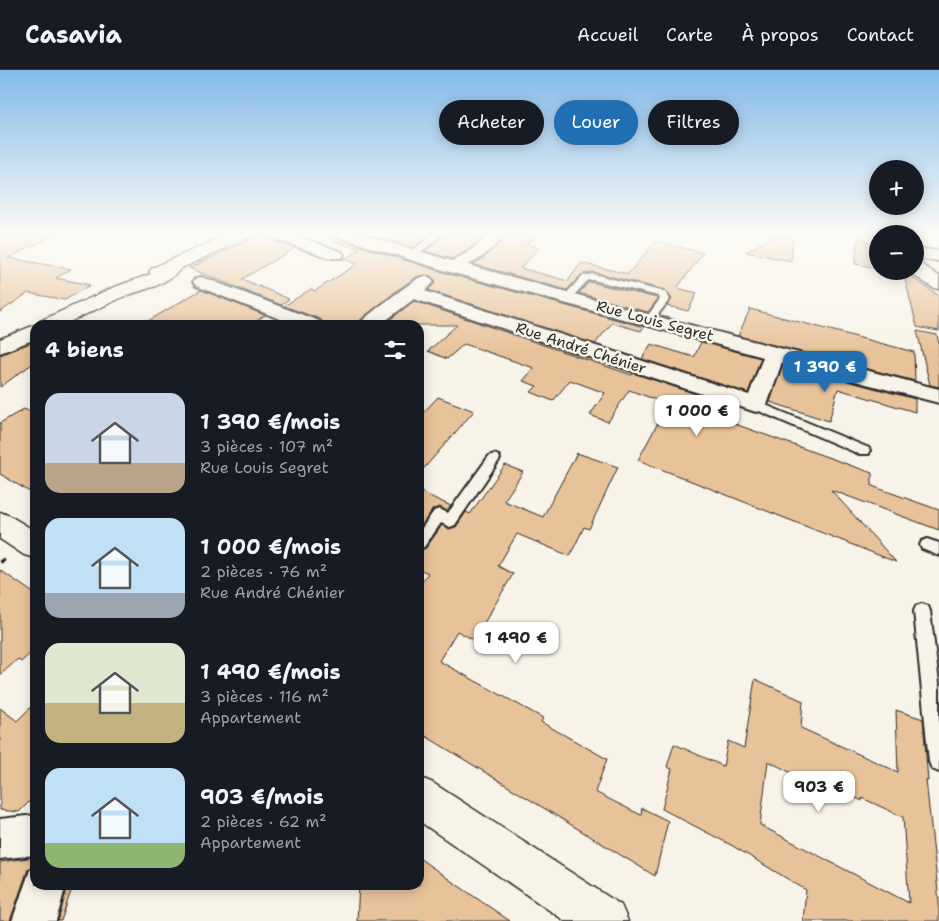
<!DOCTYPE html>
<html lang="fr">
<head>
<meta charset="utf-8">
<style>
  body { margin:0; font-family:"Shantell Sans",sans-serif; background:#242831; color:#f1f3f6; height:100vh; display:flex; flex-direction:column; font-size:19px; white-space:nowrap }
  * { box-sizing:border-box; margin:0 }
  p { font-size:16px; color:#9ea1a6 }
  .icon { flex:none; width:28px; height:28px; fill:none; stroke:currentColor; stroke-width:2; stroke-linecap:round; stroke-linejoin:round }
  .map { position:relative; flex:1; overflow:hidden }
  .side { position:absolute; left:30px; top:250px; width:394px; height:570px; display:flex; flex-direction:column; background:#171b24; border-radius:15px; box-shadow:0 2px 12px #0003 }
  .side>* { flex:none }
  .banner { position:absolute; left:439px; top:30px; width:425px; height:45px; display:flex; gap:10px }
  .controls { position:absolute; left:869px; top:90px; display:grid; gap:10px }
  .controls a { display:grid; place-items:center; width:55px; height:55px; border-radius:50%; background:#171b24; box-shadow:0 2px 12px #0003; font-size:25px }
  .price { position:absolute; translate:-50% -42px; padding:0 11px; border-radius:10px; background:#fff; color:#222; font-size:16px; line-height:32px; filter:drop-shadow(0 1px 2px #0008) }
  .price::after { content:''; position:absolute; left:50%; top:30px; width:15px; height:11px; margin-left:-8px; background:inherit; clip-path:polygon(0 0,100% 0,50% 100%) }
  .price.selected { background:#1f6fb2; color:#fff }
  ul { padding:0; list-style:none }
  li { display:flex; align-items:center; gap:15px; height:125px; padding:0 15px }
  li span { display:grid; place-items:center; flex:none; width:140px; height:100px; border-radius:15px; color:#555 }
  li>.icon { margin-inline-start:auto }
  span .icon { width:60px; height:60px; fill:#fffc; stroke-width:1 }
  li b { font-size:21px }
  h2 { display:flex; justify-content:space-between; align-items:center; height:60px; padding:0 15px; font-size:21px }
  .chip { padding:0 18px; border-radius:22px; background:#171b24; box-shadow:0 2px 12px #0003; font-size:18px; line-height:45px }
  .chip.selected { background:#1f6fb2; color:#fff }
  header { display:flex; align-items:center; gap:30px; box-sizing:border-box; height:70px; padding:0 25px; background:#171b24; border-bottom:1px solid #363941 }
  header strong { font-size:24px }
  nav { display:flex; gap:28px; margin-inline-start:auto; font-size:18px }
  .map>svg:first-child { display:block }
  .building { fill:#e8c299; stroke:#2b2b2b; fill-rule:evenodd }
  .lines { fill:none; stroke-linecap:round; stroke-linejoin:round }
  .service-casing { stroke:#2b2b2b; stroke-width:4 }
  .minor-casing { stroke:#2b2b2b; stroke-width:4 }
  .secondary-casing { stroke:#2b2b2b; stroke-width:3 }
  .primary-casing { stroke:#2b2b2b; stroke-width:3 }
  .path { stroke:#2b2b2b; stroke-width:4; stroke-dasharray:5.5 4.5; stroke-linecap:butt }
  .service { fill:#f7f3e8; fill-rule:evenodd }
  .minor { fill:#f7f3e8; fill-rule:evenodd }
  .secondary { fill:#f7f3e8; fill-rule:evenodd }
  .primary { fill:#f7f3e8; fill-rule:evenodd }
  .labels { text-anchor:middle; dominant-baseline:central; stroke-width:5; stroke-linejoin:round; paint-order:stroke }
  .far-street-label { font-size:15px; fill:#2b2b2b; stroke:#f7f3e8 }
</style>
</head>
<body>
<header>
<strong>Casavia</strong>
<nav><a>Accueil</a><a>Carte</a><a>À propos</a><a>Contact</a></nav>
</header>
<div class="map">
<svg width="939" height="851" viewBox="0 0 939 851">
  <rect width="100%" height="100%" fill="#f7f3e8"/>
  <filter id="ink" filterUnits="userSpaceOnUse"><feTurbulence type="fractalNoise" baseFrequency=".02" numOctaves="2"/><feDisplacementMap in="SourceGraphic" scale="10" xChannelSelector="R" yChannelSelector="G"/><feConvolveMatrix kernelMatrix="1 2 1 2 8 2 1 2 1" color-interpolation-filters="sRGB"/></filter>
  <g filter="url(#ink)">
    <!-- building -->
    <path class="building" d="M0,164H56L8,188L71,199L56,208L90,215L65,230L28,223L0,242Z
      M253,164H266L269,169L295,178L242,209L289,229L281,235L189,198L238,175L250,169Z
      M327,164H335L338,169L446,203L644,257L641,261L612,253L595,274L428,220L436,211L431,206L424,205L418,206L396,221L356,255H326L320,249L284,236L311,219L315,221L357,194L345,189L360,179L326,169Z
      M368,164H431L413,178Z
      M445,164H487L468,180L452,189L425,181Z
      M509,164H538L526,174L539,178L520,198L568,211L581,193L628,204L656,171L703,183L677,218L697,223L688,241L667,236L672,229L665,220L593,202L581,205L567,220L473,194L482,189Z
      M775,165L793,168L791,191L746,182Z
      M858,167L878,182V198L855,194Z
      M903,201L939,226V261L917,257Z
      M589,212L657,228L658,229L648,242L579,223Z
      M201,220L265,245L251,255H141Z
      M414,231L632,305L633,303L723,333L718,348L872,403V416L939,440V460L831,420L896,492L638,390L668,334L629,320L608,352L590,345L605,323L570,310L553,331L531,322L537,316L523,311L534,298L464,274L447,289L428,281L457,255H383Z
      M750,239L914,282L915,311L738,266Z
      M917,261L937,265L939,274V317L930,315Z
      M35,271V292L0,317V285Z
      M701,272L761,288L748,323L642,289L651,274L694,287Z
      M783,294L915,329V342L838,319L829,351L770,332Z
      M438,327L474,341L419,404V347Z
      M24,339L35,344V425L0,404V353Z
      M577,383L618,397L589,459L584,457L570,486L517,464L498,496L513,504L474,570L457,561L439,591L543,648L541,652L607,689L595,722L641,745L642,738L668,751L655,806L419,662V516L428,503L419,499V481L426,478L442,455L449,459L456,457L466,442L470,444L505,395L523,402L504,431L543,447Z
      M419,421L451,436L447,441L440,437L433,439L419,459Z
      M0,500L35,524V579L21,592L18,589L0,605Z
      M755,609L803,631L801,658L898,702L896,640L923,649L928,711L926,710L939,831V851H803L806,820L731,775L662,739L672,699L667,697L674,674L723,696L728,671L744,678ZM768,691L817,716L815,707L862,731V728L903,747L909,833L760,755Z
      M35,633V726L19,742L0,740V638L17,651Z
      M35,787V796L28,799L10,851H0V792Z
      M419,788L450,810L510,851H357L359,815H419Z
      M68,815H73L61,851H58Z"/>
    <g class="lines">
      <!-- service casing -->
      <g class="service-casing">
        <path id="service" d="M434,164H443L415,187H409V183Z
          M593,204L665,222L670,229L653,251L650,252L645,249L660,229L658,226L593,210H588L570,230H564V226L582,206Z
          M756,331L869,378L870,381L869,384H859L752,338L750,335Z
          M494,384L499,386L500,389L455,455L450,457L441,453L424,477L419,479V462L434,441L439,439L448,443L489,386Z
          M927,469L939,473V486L922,479L920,475L922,471Z
          M922,534L928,536L930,541L939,613V702L932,699L929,692L914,541L916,536Z"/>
      </g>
      <!-- minor casing -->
      <g class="minor-casing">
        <path id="minor" d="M268,164H291L342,182L344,185L342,188H330L270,167Z
          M337,164H361L452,191L469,182L490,164H507L481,188L468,195L647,244L939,319V333L782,292L767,335L764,340L756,342L414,229L380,255H358C363,248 411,212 419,208C423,206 427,207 431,208L434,212L425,221L749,325L763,287L446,201L339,167Z
          M915,178L939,181V191L915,188Z
          M202,207L319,251L322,255H295L196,216L193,212L196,208Z
          M35,745V785L0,789V749Z
          M35,798V815H66L56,851H12L30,800Z"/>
      </g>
      <!-- secondary casing -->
      <g class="secondary-casing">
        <path id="secondary" d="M860,164H878V176L872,174Z
          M915,193L921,194L939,206V219L933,218L909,202L915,201Z
          M0,442L10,446L35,461V488L24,485L0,469Z
          M419,707L433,713L621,835L628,851H565L419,751Z"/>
      </g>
      <!-- primary casing -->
      <g class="primary-casing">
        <path id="primary" d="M229,164H251L249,167L182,198L172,207L156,216L125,226L63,255H37L40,251L112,218L151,204L149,202L152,198Z
          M35,255V269L0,283V269Z"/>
      </g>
      <!-- path -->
      <path class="path" d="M0,492L8,487"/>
      <!-- service -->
      <use href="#service" class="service"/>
      <!-- minor -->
      <use href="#minor" class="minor"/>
      <!-- secondary -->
      <use href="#secondary" class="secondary"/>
      <!-- primary -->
      <use href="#primary" class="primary"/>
    </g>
  </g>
  <!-- sky -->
  <linearGradient id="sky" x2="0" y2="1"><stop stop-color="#84baea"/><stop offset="0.58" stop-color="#fbfaf5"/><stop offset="1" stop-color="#fbfaf5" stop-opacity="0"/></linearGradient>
  <rect width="939" height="283" fill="url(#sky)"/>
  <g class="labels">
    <!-- far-street labels -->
    <g class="far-street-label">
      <text transform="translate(655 251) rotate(15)">Rue Louis Segret</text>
      <text transform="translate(581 278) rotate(18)">Rue André Chénier</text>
    </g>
  </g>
</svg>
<div class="controls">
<a>+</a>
<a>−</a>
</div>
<b class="price selected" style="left:825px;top:323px">1 390 €</b>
<b class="price" style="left:697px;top:367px">1 000 €</b>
<b class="price" style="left:516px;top:594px">1 490 €</b>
<b class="price" style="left:819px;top:743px">903 €</b>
<div class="banner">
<a class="chip">Acheter</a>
<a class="chip selected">Louer</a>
<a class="chip">Filtres</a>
</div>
<section class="side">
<h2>4 biens<svg class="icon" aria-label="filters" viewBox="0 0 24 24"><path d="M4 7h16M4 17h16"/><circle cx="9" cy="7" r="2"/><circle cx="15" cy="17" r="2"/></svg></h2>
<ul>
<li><span style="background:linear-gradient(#c9d6e8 70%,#b9a48a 0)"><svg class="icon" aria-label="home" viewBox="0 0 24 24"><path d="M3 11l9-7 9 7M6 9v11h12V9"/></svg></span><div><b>1 390 €/mois</b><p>3 pièces · 107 m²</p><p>Rue Louis Segret</p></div></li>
<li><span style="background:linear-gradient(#bfe0f5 75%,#9aa5b1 0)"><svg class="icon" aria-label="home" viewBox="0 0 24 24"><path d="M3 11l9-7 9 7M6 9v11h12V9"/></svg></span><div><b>1 000 €/mois</b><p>2 pièces · 76 m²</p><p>Rue André Chénier</p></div></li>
<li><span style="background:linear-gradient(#dfe7d0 60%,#c2b280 0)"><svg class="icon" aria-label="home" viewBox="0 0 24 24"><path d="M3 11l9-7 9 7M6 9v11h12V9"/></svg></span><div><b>1 490 €/mois</b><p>3 pièces · 116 m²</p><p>Appartement</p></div></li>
<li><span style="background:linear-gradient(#bfe0f5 75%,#8fb573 0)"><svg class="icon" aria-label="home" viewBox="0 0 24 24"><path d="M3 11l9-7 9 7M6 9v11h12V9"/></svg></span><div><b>903 €/mois</b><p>2 pièces · 62 m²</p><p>Appartement</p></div></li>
</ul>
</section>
</div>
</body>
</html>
